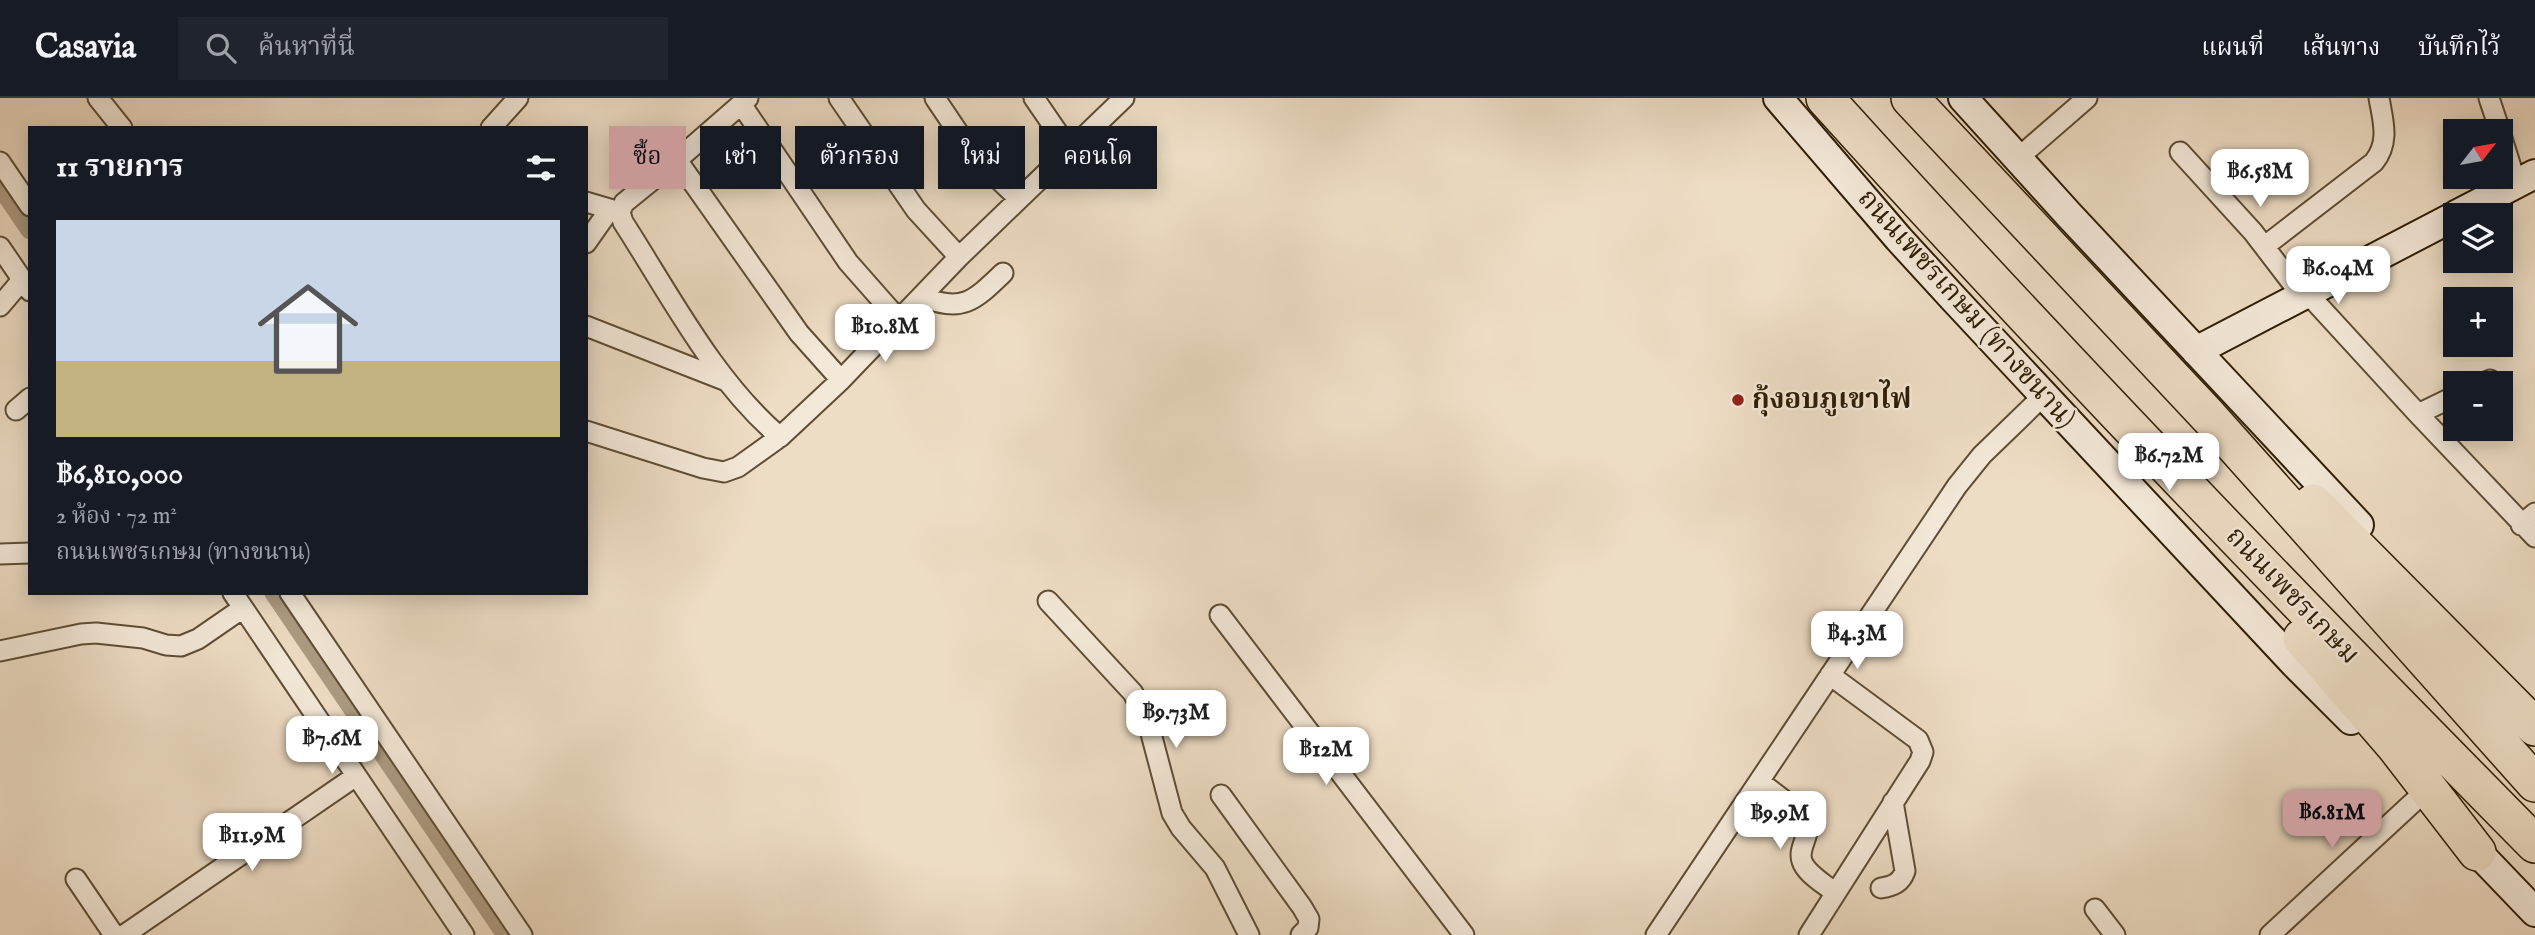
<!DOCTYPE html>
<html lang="th">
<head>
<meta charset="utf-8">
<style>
  body { margin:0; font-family:"IM FELL English","Noto Serif Thai",serif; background:#20242c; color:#f1f3f6; height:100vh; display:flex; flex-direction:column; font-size:26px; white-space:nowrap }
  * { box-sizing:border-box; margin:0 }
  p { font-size:23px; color:#9ea1a6 }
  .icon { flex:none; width:38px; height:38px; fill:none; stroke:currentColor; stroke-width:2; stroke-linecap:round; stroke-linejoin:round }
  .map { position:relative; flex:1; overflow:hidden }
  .details { position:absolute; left:28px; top:28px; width:560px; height:469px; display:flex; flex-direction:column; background:#171b24; border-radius:0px; box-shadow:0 4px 18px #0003 }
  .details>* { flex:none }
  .hud { position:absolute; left:609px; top:28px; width:665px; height:63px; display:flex; gap:14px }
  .needle { width:46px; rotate:59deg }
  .fabs { position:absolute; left:2443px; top:21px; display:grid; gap:14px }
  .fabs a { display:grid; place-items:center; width:70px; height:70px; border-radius:0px; background:#171b24; box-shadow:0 4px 18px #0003; font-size:35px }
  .price { position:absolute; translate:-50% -60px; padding:0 16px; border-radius:14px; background:#fff; color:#222; font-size:23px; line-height:46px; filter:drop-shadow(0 2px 4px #0008) }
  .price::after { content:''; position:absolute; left:50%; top:42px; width:21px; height:16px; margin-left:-10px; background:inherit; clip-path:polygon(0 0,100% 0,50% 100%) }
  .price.on { background:#c59692; color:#111 }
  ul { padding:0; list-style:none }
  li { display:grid; align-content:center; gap:14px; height:371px; padding:0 28px }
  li+li { border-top:2px solid #363941 }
  li span { display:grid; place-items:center; height:217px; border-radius:0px; color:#555 }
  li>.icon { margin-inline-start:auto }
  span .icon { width:126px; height:126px; fill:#fffc; stroke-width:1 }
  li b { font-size:30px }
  h2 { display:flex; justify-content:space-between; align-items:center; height:84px; padding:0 28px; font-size:30px }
  .tag { padding:0 24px; border-radius:0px; background:#171b24; box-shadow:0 4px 18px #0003; font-size:24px; line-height:63px }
  .tag.on { background:#c59692; color:#111 }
  header { display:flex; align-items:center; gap:42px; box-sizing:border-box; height:98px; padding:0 35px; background:#171b24; border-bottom:2px solid #363941 }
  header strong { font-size:33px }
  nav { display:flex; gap:38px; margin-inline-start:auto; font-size:24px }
  .search { width:490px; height:63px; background:#20242c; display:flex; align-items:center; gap:18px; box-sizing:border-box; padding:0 24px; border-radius:0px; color:#9ea1a6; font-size:26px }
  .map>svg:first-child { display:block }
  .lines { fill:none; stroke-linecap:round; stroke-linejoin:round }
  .canal { stroke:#ad9c83; stroke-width:19 }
  .street-casing { stroke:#5e4d34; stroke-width:23 }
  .secondary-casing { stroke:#2e1d03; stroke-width:32 }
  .highway-casing { stroke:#2e1d03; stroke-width:40 }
  .street { stroke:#f4e9d9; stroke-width:19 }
  .secondary { stroke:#f4e9d9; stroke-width:28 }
  .highway { stroke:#eeddc5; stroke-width:37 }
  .poi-dot { fill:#8f2418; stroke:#f4e9d9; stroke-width:2.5 }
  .labels { text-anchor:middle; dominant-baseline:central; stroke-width:5; stroke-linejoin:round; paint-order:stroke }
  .street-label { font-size:28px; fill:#2e1d03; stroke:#f4e9d9 }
  .poi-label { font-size:28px; font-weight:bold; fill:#2e1d03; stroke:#f4e9d9; text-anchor:start }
</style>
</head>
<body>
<header>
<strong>Casavia</strong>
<div class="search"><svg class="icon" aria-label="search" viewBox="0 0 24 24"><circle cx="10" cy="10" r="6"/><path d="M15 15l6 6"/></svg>ค้นหาที่นี่</div>
<nav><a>แผนที่</a><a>เส้นทาง</a><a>บันทึกไว้</a></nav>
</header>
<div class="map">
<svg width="2535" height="837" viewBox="0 0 2535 837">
  <rect width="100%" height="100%" fill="#eeddc5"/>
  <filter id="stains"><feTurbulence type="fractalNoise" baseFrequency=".00286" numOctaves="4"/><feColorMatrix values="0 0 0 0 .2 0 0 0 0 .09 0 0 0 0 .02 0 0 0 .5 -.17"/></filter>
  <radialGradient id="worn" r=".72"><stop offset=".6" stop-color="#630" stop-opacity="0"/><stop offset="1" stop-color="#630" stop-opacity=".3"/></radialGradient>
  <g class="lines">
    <!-- canal -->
    <path class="canal" d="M0,88L30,132
      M274,495L506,837"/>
    <!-- street casing -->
    <g class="street-casing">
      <path id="street" d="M98,0L122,30
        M748,0L677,62L624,105L620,114L623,124C670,197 714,283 780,339
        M839,0L916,112L959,159
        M935,0L974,58L1019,101
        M1034,0L1071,54
        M2489,0L2500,33
        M741,6L848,164L900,223
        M491,30L518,0
        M2501,37L2516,85
        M2180,54L2253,134L2302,198
        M2018,60L2087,0
        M677,62L799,235L841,282
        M0,64L30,108
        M586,104L620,114
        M586,145L610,111
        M2265,148L2374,64C2390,44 2383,23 2379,0
        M0,149L30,193
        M2308,196L2418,316L2535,439
        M923,199C962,215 974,203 1003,175
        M0,208L22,182
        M586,228L724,282
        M2483,285L2490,282
        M16,312L30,300
        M2418,316L2455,298
        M586,333L703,370L724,374L738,369L780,339L841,282L959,159L1124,0
        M2521,427L2535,415
        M0,456L30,455
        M233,495L464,837
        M290,495L522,837
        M1048,503L1133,595L1148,624L1172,715L1181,730L1215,770L1249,837
        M1220,517L1464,837
        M0,553L81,536L96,535L143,540L166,547L181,548L198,541L243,510
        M1760,684L1806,719C1813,736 1797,749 1802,763C1806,776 1825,786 1835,795
        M1221,697L1302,809L1309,821L1308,830L1301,837
        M76,781L114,837
        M1881,790C1893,788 1901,785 1905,773L1893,704
        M2095,811L2115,837
        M124,837L356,678
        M1656,837L1957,388L1982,357L2044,297
        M1809,837L1920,663L1923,654L1918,642L1830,577
        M2270,837L2421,697"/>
    </g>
    <!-- secondary casing -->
    <g class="secondary-casing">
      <path id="secondary" d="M1778,0L1899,141L1954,201L2295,566L2351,622
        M1963,0L2069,117L2359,427
        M2456,117L2535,76
        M2196,253L2455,118
        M2464,740L2535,814"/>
    </g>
    <!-- highway casing -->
    <g class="highway-casing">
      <path id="highway" d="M1825,0C2055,255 2294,502 2535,746
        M1910,0L2209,319L2535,685
        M2313,405L2535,629
        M2302,540L2396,649L2477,754"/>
    </g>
    <!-- street -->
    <use href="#street" class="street"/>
    <!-- secondary -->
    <use href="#secondary" class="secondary"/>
    <!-- highway -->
    <use href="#highway" class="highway"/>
  </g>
  <!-- markers -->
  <circle class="poi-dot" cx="1738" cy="302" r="7"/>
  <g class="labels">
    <!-- street labels -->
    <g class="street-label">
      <text transform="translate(1966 211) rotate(48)">ถนนเพชรเกษม (ทางขนาน)</text>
      <text transform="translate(2292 498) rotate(46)">ถนนเพชรเกษม</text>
    </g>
    <!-- poi labels -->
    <g class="poi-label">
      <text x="1752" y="302">กุ้งอบภูเขาไฟ</text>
    </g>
  </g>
  <rect width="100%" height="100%" filter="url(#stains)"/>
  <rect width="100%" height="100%" fill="url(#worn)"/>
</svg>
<div class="fabs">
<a><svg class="needle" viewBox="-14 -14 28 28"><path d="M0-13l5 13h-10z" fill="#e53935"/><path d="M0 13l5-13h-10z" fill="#9ea1a6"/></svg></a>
<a><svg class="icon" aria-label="layers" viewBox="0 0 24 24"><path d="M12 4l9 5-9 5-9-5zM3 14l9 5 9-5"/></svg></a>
<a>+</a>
<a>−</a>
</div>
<b class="price" style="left:2260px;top:111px">฿6.58M</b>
<b class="price" style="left:2338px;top:208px">฿6.04M</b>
<b class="price" style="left:885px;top:266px">฿10.8M</b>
<b class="price" style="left:2169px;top:395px">฿6.72M</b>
<b class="price" style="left:1857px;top:573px">฿4.3M</b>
<b class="price" style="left:1176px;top:652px">฿9.73M</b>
<b class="price" style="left:332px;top:678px">฿7.6M</b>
<b class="price" style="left:1326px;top:689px">฿12M</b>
<b class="price on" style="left:2332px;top:752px">฿6.81M</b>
<b class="price" style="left:1780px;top:753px">฿9.9M</b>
<b class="price" style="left:252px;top:775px">฿11.9M</b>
<div class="hud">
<a class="tag on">ซื้อ</a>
<a class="tag">เช่า</a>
<a class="tag">ตัวกรอง</a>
<a class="tag">ใหม่</a>
<a class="tag">คอนโด</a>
</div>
<section class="details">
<h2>11 รายการ<svg class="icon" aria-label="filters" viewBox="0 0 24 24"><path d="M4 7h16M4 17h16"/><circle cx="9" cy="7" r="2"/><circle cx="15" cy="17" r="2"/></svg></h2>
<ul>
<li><span style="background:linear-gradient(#c9d6e8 65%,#c2b280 0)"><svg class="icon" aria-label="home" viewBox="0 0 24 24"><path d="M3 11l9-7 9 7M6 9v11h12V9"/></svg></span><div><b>฿6,810,000</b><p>2 ห้อง · 72 m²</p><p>ถนนเพชรเกษม (ทางขนาน)</p></div></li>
</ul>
</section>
</div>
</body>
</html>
